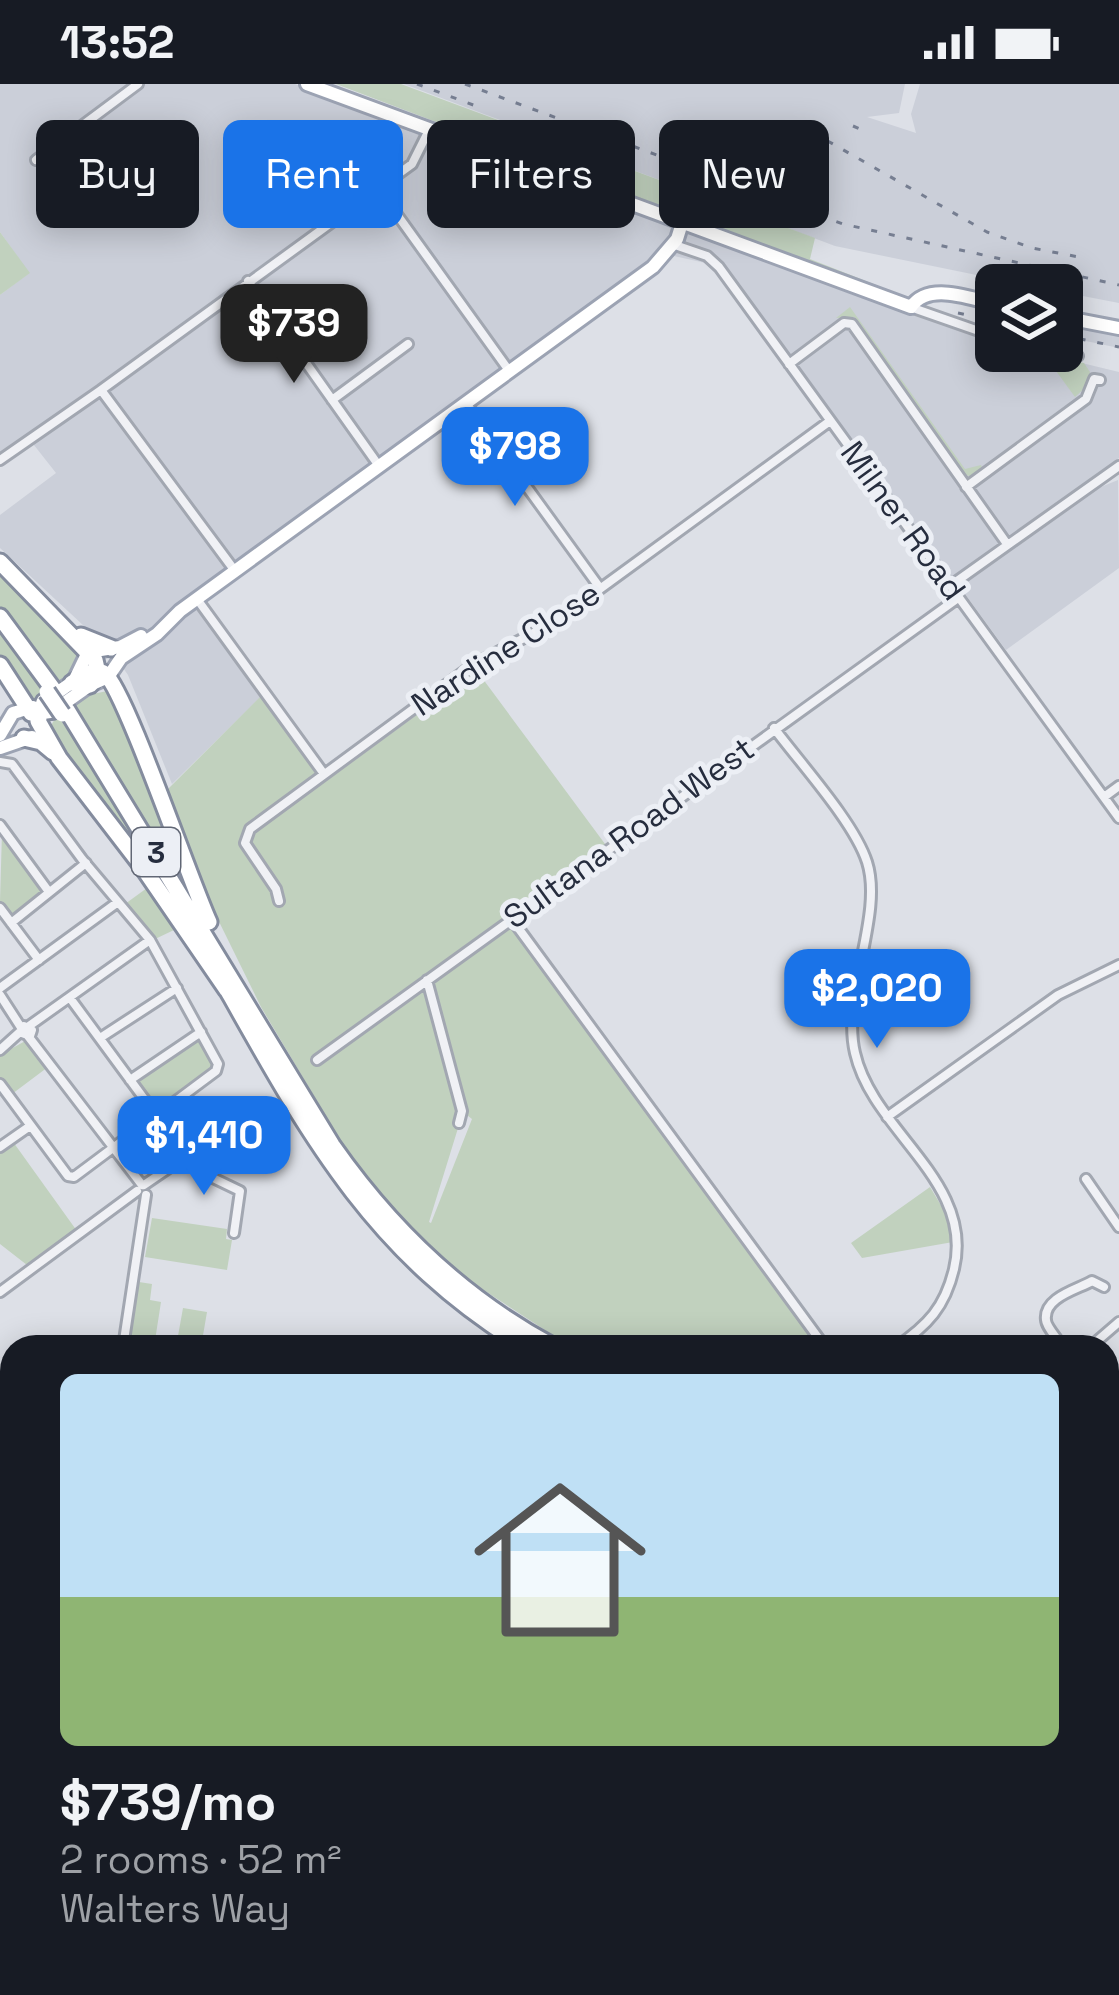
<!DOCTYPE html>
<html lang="en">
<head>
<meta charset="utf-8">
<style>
  body { margin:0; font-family:"Space Grotesk",sans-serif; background:#20242c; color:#f1f3f6; height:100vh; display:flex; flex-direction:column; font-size:45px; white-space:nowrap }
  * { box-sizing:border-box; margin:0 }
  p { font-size:39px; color:#9ea1a6 }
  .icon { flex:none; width:66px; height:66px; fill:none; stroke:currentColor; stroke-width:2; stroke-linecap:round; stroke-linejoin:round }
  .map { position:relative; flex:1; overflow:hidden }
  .panel { position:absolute; left:0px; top:1251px; width:1119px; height:660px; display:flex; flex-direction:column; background:#171b24; border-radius:36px 36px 0 0; box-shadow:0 6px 30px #0003 }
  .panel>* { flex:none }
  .top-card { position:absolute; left:36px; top:36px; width:1047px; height:108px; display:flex; gap:24px }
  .fabs { position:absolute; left:975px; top:180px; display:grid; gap:24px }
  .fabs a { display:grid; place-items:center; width:108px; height:108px; border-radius:18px; background:#171b24; box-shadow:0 6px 30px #0003; font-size:60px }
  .price { position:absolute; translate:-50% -102px; padding:0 27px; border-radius:24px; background:#1a73e8; color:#fff; font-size:39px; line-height:78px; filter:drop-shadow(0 3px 6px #0008) }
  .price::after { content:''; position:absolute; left:50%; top:72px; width:36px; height:27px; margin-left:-18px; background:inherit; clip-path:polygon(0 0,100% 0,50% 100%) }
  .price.on { background:#222; color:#fff }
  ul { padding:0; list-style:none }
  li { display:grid; align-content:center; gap:24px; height:636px; padding:0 60px }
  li+li { border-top:3px solid #363941 }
  li span { display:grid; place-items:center; height:372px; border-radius:18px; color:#555 }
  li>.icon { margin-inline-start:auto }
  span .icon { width:216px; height:216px; fill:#fffc; stroke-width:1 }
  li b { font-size:51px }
  .chip { padding:0 42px; border-radius:18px; background:#171b24; box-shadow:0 6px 30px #0003; font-size:42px; line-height:108px }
  .chip.on { background:#1a73e8; color:#fff }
  .status { display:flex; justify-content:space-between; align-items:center; height:84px; padding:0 60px; background:#171b24; direction:ltr }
  .status svg { height:33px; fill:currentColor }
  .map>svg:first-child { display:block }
  .built { fill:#cbcfd9 }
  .green { fill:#c1d1be; fill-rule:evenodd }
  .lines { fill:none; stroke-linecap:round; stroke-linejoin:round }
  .minor-casing { stroke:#a2a7b1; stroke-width:14 }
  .major-casing { stroke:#9ca3b3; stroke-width:18 }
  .highway-casing { stroke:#848c9e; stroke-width:21 }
  .minor { stroke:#f0f1f5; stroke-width:8 }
  .major { stroke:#fff; stroke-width:12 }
  .highway { stroke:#fff; stroke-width:15 }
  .rail { stroke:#767e91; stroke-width:3; stroke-dasharray:6 12; stroke-linecap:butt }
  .highway-bridge-casing { stroke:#848c9e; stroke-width:21; stroke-linecap:butt }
  .highway-bridge { stroke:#fff; stroke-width:15 }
  .labels { text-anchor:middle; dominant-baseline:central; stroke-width:10; stroke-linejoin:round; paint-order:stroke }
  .shield { fill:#eceff5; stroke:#616775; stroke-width:3 }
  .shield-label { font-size:30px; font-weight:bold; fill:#262d3e }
  .street-label { font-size:33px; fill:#262d3e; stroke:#eceff5 }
</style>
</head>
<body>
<div class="status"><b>13:52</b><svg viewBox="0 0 49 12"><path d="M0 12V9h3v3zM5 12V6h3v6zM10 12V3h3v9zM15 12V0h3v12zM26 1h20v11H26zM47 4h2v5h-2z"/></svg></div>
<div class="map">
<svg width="1119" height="1911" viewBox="0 0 1119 1911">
  <rect width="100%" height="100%" fill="#dde0e7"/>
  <!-- built -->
  <path class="built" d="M0,0H295L996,257V267H1032L1119,288V374L948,507L710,180L674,172L199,516L266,608L172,700L128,591L112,568L0,464V431L56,389L30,356L0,376V211L29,189L0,148Z
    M404,0H905L899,29L867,33L916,49L911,30L920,0H1119V219L1062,208V201H1025L835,162Z
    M1062,239L1119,250V264L1062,252Z
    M1118,396L1119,484L1006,566L960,503L1096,405Z"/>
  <!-- green -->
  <path class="green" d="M336,0H401L815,154L810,175L881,203L880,206Z
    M0,148L30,189L0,211Z
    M850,223L965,385L981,381L983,386L974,393L965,391L854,233L836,234Z
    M1071,276L1084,279L1090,288L1087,302L1075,313L1056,287Z
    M0,482L83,566L72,592L57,604L0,525Z
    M0,549L46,612L31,618L0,578Z
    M477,587L608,764L512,835L817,1263H571L476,1201L412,1150L361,1091L261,923L196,791L163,710L265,608L324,690L249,745L246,755ZM463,1028L472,1035L431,1139L429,1138Z
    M112,606L228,885L69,623L88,611Z
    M57,631L88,674L210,879L48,647Z
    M2,748L46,808L13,835L0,817Z
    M147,804L174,846L153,856L125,820Z
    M199,953L213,985L158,1024L154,1023L134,996Z
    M27,956L48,983L12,1010L0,995V971Z
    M11,1055L77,1147L27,1181L0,1160V1063Z
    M930,1103L945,1128L953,1158L862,1174L851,1159Z
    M152,1134L227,1145L226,1155L232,1156L227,1186L145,1173Z
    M139,1198L152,1200L150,1216L161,1218L154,1263H129Z
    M183,1224L207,1228L201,1263H176Z
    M494,1899H541L539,1911H492Z"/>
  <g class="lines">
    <!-- minor casing -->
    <g class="minor-casing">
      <path id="minor" d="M36,76L138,0
        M378,104L510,288
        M672,160L707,172L719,183L1119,734
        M248,197L379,382
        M913,224L996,253
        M1051,267L1078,272
        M789,280L844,239L852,240L1007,460
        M332,316L408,260
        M466,319L600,504
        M0,376L101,306
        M966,403L1086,315L1094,295L1100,296
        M235,487L101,306L412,80L430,44
        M950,502L1119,382
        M197,515L324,690
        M774,644C800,679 854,738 867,778C884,831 841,911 855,969C873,1048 975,1097 954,1185C945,1223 928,1241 896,1263
        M0,678L12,680L82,775L150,856L218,980L216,987L74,1093L68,1092L0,1000
        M1104,713L1119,702
        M0,741L49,808
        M279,817L276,805L245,759L250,745L473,581L539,546L597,507L830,337
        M0,824L39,876
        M511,834L825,1263
        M11,839L86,779
        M427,896L462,1027L459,1039
        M0,904L118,818
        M0,911L22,945
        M70,914L156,1031
        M24,942L32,946L30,952L22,949Z
        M29,942L150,856
        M28,952L142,1101
        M100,954L177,904
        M0,966L21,947
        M317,976L958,514
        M130,996L201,948
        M887,1033L1058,911L1119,881
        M0,1063L30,1042
        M190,1072L213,1094L240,1107L234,1149
        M1086,1095L1119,1143
        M144,1101L261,1021
        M0,1208L137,1107
        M123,1263L146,1111
        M1062,1263C1059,1256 1046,1243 1046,1236C1043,1213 1079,1205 1092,1197L1104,1203
        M1090,1263L1119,1238
        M1107,1394L1119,1396
        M0,1514L12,1512
        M1107,1683L1119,1687
        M1094,1899L1103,1911
        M137,1911L139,1899
        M488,1911L490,1899
        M588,1911L590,1899
        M995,1911L1010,1906L1038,1911
        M1069,1911L1077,1899"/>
    </g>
    <!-- major casing -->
    <g class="major-casing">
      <path id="major" d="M307,0L911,223C929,197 970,215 996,220
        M1062,233L1119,244
        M51,613L74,597L88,568L120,563L141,552
        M52,628L90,601L108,593L121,574L157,550L180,527L653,183L677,155L682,139
        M0,651L13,629L33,623
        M0,664L32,653
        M0,1766L12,1768
        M1107,1779L1119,1713
        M803,1899L816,1911
        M909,1911L926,1899"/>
    </g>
    <!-- highway casing -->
    <g class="highway-casing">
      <path id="highway" d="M0,478L95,576L98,589L90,601
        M0,533L53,605
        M81,552L111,564
        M0,581L31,629L54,626
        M72,599C82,594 94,582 105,590C125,605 191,800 209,838
        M44,618L38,637L59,674L142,782L227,906
        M67,626L332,1061C390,1144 464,1215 554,1263
        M24,654L41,658L53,668
        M224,900C309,1051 373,1170 526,1263
        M1107,1431L1119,1433
        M1107,1472L1119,1476
        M1107,1487L1119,1491
        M1107,1524L1119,1532"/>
    </g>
    <!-- minor -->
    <use href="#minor" class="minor"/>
    <!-- major -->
    <use href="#major" class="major"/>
    <!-- highway -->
    <use href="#highway" class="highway"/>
    <!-- rail -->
    <path class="rail" d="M417,0L484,25
      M465,0L843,140L1119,201
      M853,42L867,48
      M812,48L987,148L1032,164L1084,174
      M958,229L996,237
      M1062,251L1119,263"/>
    <!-- highway-bridge casing -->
    <g class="highway-bridge-casing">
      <path id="highway-bridge" d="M47,608L62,630"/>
    </g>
    <!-- highway-bridge -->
    <use href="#highway-bridge" class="highway-bridge"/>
  </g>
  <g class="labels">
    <!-- shield labels -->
    <rect class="shield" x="132" y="744" width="48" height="48" rx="9"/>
    <g class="shield-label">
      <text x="156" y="768">3</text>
    </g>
    <!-- street labels -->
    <g class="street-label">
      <text transform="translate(903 437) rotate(54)">Milner Road</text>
      <text transform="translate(506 565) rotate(-33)">Nardine Close</text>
      <text transform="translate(629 749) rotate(-36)">Sultana Road West</text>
    </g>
  </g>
</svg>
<div class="fabs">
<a><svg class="icon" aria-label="layers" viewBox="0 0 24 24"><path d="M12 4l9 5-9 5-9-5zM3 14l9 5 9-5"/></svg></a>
</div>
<b class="price on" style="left:294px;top:302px">$739</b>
<b class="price" style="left:515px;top:425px">$798</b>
<b class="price" style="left:877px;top:967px">$2,020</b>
<b class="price" style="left:204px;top:1114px">$1,410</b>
<div class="top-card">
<a class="chip">Buy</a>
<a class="chip on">Rent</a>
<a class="chip">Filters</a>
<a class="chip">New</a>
</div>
<section class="panel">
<ul>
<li><span style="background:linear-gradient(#bfe0f5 60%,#8fb573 0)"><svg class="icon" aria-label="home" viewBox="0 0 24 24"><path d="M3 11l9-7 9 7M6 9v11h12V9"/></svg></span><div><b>$739/mo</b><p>2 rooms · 52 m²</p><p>Walters Way</p></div></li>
</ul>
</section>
</div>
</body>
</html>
